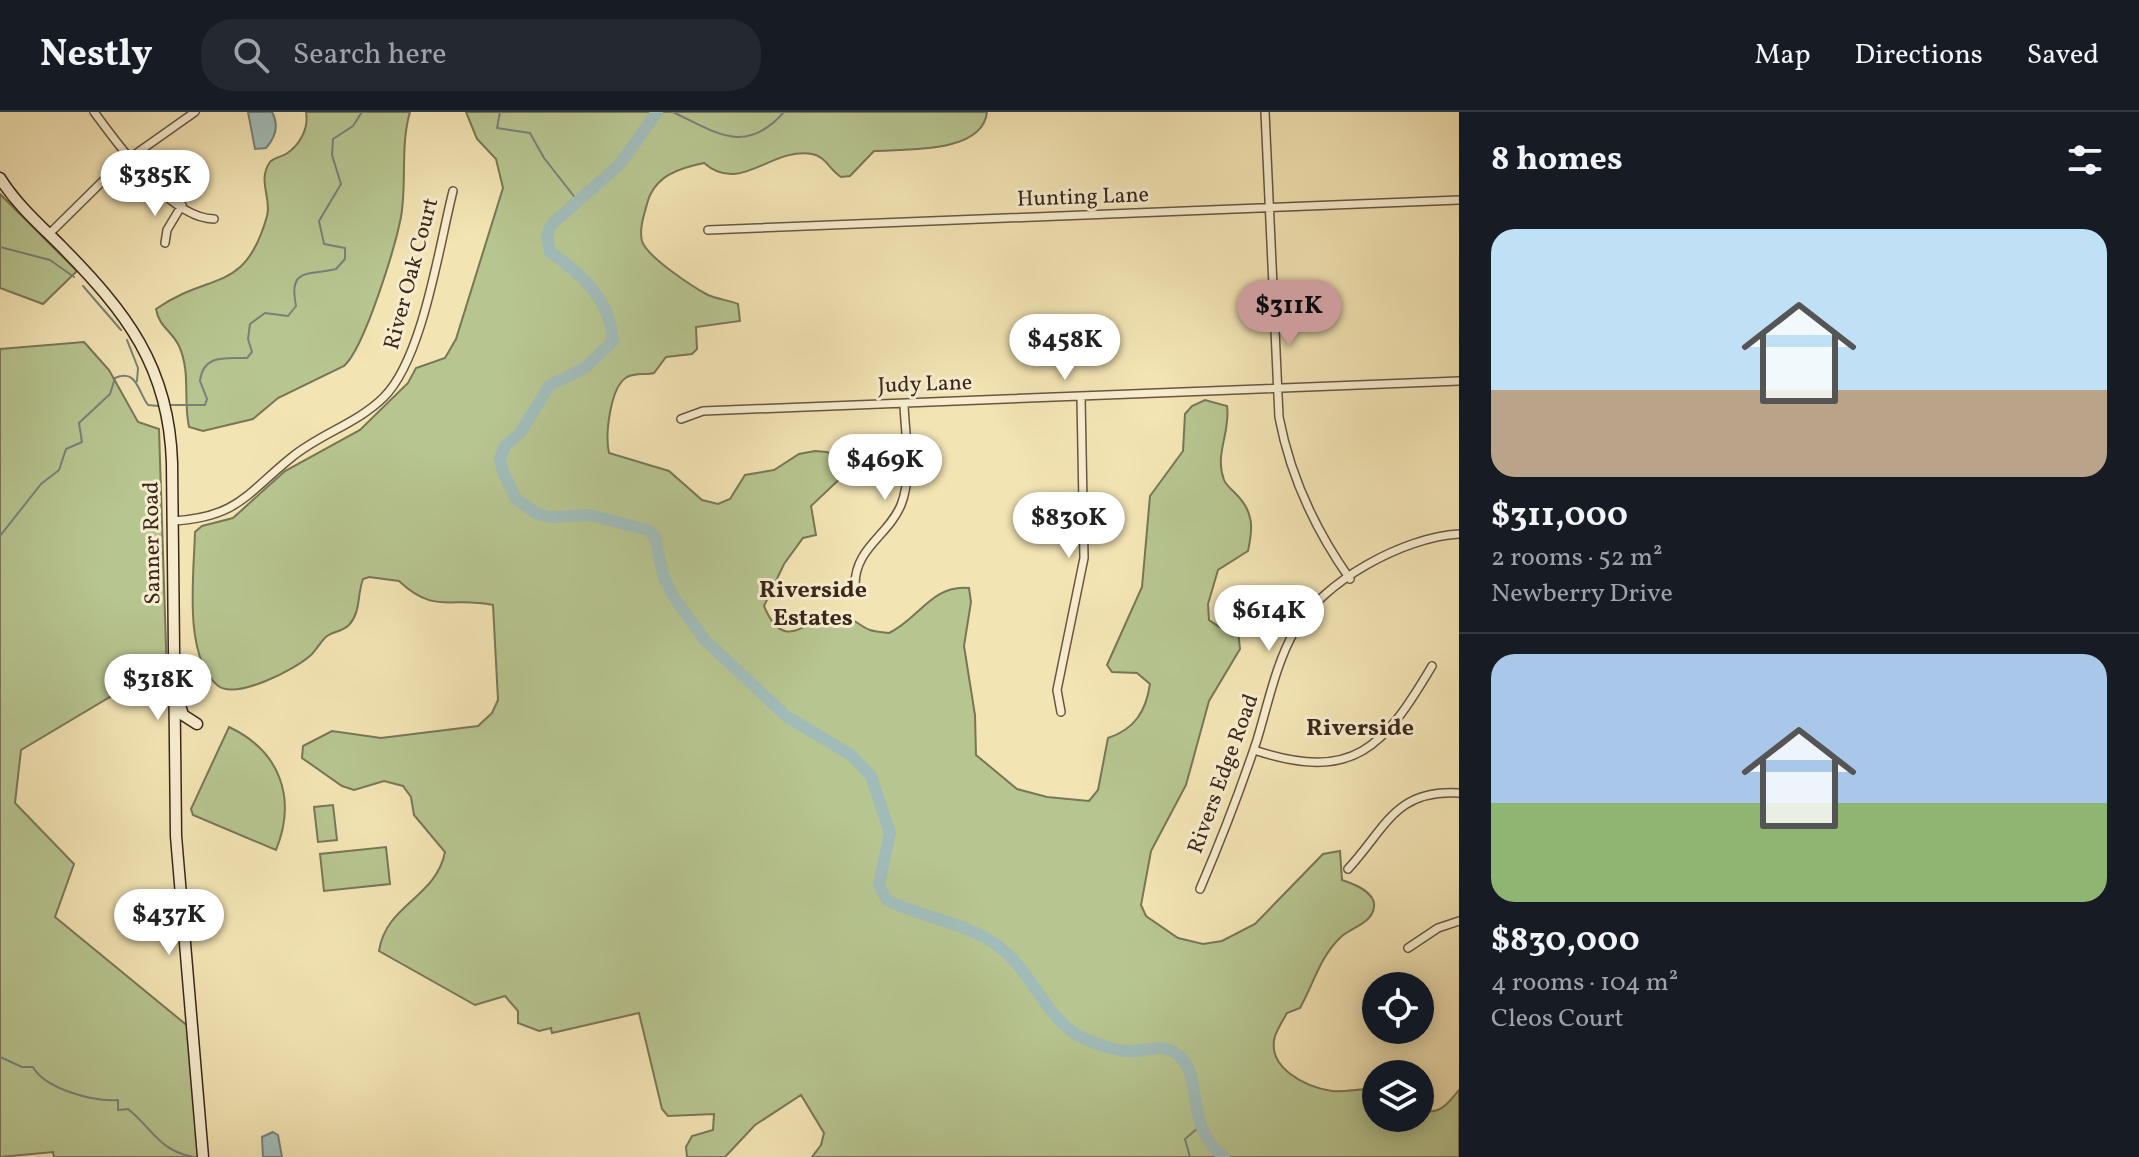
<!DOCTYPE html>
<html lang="en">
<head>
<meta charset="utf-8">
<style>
  body { margin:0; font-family:Vollkorn,serif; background:#242831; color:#f1f3f6; height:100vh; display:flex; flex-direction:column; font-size:30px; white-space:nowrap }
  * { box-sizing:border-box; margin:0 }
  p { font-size:26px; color:#9ea1a6 }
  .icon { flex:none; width:44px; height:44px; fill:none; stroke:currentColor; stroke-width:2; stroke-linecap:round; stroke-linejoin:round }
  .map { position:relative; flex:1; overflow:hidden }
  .details { display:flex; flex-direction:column; background:#171b24; width:680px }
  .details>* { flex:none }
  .buttons { position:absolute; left:1362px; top:860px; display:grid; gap:16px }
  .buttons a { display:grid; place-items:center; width:72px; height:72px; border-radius:50%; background:#171b24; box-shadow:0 4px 20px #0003; font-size:40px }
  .price { position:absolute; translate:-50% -68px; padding:0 18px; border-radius:28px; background:#fff; color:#222; font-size:26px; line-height:52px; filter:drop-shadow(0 2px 4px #0008) }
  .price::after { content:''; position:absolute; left:50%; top:48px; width:24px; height:18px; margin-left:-12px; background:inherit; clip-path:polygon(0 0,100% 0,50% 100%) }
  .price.current { background:#c59692; color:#111 }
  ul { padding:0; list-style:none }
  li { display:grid; align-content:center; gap:16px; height:424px; padding:0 32px }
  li+li { border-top:2px solid #363941 }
  li span { display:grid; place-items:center; height:248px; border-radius:24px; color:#555 }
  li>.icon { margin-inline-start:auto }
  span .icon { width:144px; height:144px; fill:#fffc; stroke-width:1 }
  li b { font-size:34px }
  h2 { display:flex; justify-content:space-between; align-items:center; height:96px; padding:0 32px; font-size:34px }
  header { display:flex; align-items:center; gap:48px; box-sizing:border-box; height:112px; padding:0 40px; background:#171b24; border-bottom:2px solid #363941 }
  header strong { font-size:38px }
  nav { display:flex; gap:44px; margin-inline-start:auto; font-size:28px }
  .search { width:560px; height:72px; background:#242831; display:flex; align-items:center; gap:20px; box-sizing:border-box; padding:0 28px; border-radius:32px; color:#9ea1a6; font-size:30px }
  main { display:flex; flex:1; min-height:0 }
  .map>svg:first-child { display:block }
  .green { fill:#b7c590; stroke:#787656; stroke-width:2 }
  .water { fill:#a1bcb8; stroke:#78807a; stroke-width:2 }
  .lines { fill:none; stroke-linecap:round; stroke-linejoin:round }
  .stream { stroke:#78807a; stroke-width:2 }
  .river { stroke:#a1bcb8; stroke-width:12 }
  .street-casing { stroke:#685642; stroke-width:10 }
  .secondary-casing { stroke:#3a271c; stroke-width:13 }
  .street { stroke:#f7edce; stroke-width:7 }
  .secondary { stroke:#f7edce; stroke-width:10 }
  .labels { text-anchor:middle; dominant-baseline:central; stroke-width:6; stroke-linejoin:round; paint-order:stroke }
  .street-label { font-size:22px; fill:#3a271c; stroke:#f7edce }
  .neighbourhood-label { font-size:24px; font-weight:bold; fill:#3a271c; stroke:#f7edce }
</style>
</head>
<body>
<header>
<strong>Nestly</strong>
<div class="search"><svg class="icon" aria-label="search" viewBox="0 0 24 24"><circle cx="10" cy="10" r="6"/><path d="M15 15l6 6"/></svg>Search here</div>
<nav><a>Map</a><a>Directions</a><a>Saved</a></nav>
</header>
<main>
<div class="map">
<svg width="1459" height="1045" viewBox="0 0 1459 1045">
  <rect width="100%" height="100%" fill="#f3e4b4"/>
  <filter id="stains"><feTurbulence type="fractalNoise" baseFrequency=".0025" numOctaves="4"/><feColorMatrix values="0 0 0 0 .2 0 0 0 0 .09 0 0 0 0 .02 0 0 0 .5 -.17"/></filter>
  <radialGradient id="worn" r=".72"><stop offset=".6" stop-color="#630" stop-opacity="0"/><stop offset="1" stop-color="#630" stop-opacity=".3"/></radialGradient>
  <!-- green -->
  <path class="green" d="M306,0H410C400,34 407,70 401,105C395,135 365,235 344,254L278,286L253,307L203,319L189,315C183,288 191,260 179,234C172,219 159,215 156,197C210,159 245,183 267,104C272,87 257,68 270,50C273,46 281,45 286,42C300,33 309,16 306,0Z
    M466,0H987C983,42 905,37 874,39L850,64L841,65C830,58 825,44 812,42C770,35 741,83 704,51C679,56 654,64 647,92C644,103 639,117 642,129C647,145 693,175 708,183C717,187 728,188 738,192L740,209L696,215L697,237L692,242L666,245L654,261C646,263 635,261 627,265C610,275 605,323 609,341L669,359L702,388L718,392L730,387L745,363L774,358L799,342L815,339L827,340L844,352L846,361L811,394L816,423L803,426L784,452L764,494C786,547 810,501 836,502C849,502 859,514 870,518C876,520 883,520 889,521C919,507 932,472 969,476L971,490L964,534L975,603L976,643L1017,677L1047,685L1089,689L1098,678L1108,626C1135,617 1146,599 1150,572L1137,561L1112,560L1107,553L1142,475L1150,384L1183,339L1185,302L1192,294L1205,288L1227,294C1231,320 1214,342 1224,368C1226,373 1232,378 1236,382C1254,400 1253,416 1248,439L1218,458L1208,492L1209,508L1221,516L1238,518L1240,537L1209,589L1186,673L1151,739L1141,793L1146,804L1178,826L1203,832L1222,829L1255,812L1323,742L1340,739L1342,768C1354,772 1376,780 1374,795C1372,811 1353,815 1342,824C1320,844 1314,871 1300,896L1287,901C1283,908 1278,916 1275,924C1266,956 1306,975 1332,979C1347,981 1361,975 1376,978V1006H1420V998C1439,1004 1448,992 1459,978V1045H812L821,1033L824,1021L801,983L755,1013L725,1045H687L686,1035L692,1024L713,1018L714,1002L668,1004L662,997L639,901L552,921L551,916L539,919L518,911V899L505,884L475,893L379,839C386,792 436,786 445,740L414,703L411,685L403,674L384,669L354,678L342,674L302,646L303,634L332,619L381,626L478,614L492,601L498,588L493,493C450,484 435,503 399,469L369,465L363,467C357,483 361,500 349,513C342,520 334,519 327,524C321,529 317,537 311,543C296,557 235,589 217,573C183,543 194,462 195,420L202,414L233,406L285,359L360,318L408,271L416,256L445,246L456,227L503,76L496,47L477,27Z
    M0,82L77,159L43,192L0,176Z
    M84,230L109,258L138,310L159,317L167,566L110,585L21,638L15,691L74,752L55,805L189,915L199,1045H54L53,1040L0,1045V237Z
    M229,615C280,639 297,686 276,738L193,703L191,697Z
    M333,693L337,728L318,730L314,695Z
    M386,735L390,772L324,779L320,742Z"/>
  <!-- water -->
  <path class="water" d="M248,0H272C279,13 276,25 266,36L255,37Z
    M273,1020L278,1023L282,1045H263L262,1025Z"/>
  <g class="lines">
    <!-- stream -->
    <path class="stream" d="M500,0L497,16L530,21L544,46L577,88
      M673,0C718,22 746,43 784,0
      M0,135L50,148L74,165
      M83,174L121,218
      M127,228L138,256L137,269
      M168,293H205L207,287L200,269C203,241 228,247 247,246L252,240L248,227L250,212L265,201L288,204L296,194C288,155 308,164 336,157L345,147V136L324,132L319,109L341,72L332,43L333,27L353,14L362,0
      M0,424L41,372L59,358L66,337L82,330L79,311L110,282L115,266C137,256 138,280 148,293L158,294
      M0,945L22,955H33C45,977 94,990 118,988V998L128,997C153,1017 159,1039 194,1045
      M1190,1045L1185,1027L1199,1015"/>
    <!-- river -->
    <path class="river" d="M657,0L620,52L551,113L547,123L550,140C581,161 611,189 613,229L585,256L550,273L520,321L505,334L500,347L503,360L516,387L537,402L551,405L590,403L648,418L655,425L664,466L673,484L704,527L786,604L851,643L871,664L890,721L879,773L887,788C924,807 970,810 1003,838C1033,863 1049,911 1085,927C1097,932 1113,938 1126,939C1141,941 1159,931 1174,940C1208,961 1180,1010 1224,1045"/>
    <!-- street casing -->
    <g class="street-casing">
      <path id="street" d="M94,0C119,33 169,106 214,107
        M1265,0L1279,305C1290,363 1316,419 1350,467
        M708,118L1459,88
        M49,122L117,55L195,0
        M165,131L167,118L182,93
        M681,307L703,299L1459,269
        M173,409C238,405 246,382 292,345C320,322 358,311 384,285C423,246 439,134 453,79
        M855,473C855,436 888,424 901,393C913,363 905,323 904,292
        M1061,600L1057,578L1084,446L1081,285
        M1254,638C1354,671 1384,635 1432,554
        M1348,757C1386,716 1395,677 1459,681
        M1200,777C1221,728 1240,679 1257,628C1268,592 1276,551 1295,518C1323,469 1404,425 1459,422
        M1408,836L1438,816L1459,809"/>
    </g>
    <!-- secondary casing -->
    <g class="secondary-casing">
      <path id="secondary" d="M0,66C16,92 40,113 61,134C126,200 169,254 172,351L176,724L203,1045
        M178,587L183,603L197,612"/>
    </g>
    <!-- street -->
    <use href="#street" class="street"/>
    <!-- secondary -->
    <use href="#secondary" class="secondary"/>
  </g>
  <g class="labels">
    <!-- street labels -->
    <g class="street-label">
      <text transform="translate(1083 86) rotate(-2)">Hunting Lane</text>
      <text transform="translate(412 162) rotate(-75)">River Oak Court</text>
      <text transform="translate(925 273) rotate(-2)">Judy Lane</text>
      <text transform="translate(153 431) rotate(-91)">Sanner Road</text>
      <text transform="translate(1224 662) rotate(-70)">Rivers Edge Road</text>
    </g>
    <!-- neighbourhood labels -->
    <g class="neighbourhood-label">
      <text x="813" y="479">Riverside<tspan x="813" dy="28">Estates</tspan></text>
      <text x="1360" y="617">Riverside</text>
    </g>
  </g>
  <rect width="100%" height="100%" filter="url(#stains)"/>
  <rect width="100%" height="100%" fill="url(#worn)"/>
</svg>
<div class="buttons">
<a><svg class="icon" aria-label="locate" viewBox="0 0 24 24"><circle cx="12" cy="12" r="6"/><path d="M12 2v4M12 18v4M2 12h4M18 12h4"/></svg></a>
<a><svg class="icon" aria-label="layers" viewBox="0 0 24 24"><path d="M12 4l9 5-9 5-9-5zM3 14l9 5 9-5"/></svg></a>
</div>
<b class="price" style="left:155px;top:106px">$385K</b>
<b class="price current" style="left:1289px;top:236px">$311K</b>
<b class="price" style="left:1065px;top:270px">$458K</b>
<b class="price" style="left:885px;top:390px">$469K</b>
<b class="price" style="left:1069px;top:448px">$830K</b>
<b class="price" style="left:1269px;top:541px">$614K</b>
<b class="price" style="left:158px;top:610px">$318K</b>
<b class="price" style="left:169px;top:845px">$437K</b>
</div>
<section class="details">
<h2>8 homes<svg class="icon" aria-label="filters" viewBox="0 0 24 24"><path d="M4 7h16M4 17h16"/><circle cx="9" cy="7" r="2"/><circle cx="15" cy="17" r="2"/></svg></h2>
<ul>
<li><span style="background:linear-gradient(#bfe0f5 65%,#b9a48a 0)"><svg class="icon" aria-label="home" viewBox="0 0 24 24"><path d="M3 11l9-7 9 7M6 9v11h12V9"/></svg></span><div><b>$311,000</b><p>2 rooms · 52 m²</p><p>Newberry Drive</p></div></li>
<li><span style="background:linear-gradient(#a9c7e8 60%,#8fb573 0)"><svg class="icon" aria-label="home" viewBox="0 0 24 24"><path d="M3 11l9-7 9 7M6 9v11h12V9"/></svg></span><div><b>$830,000</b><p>4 rooms · 104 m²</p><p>Cleos Court</p></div></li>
</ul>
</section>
</main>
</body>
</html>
